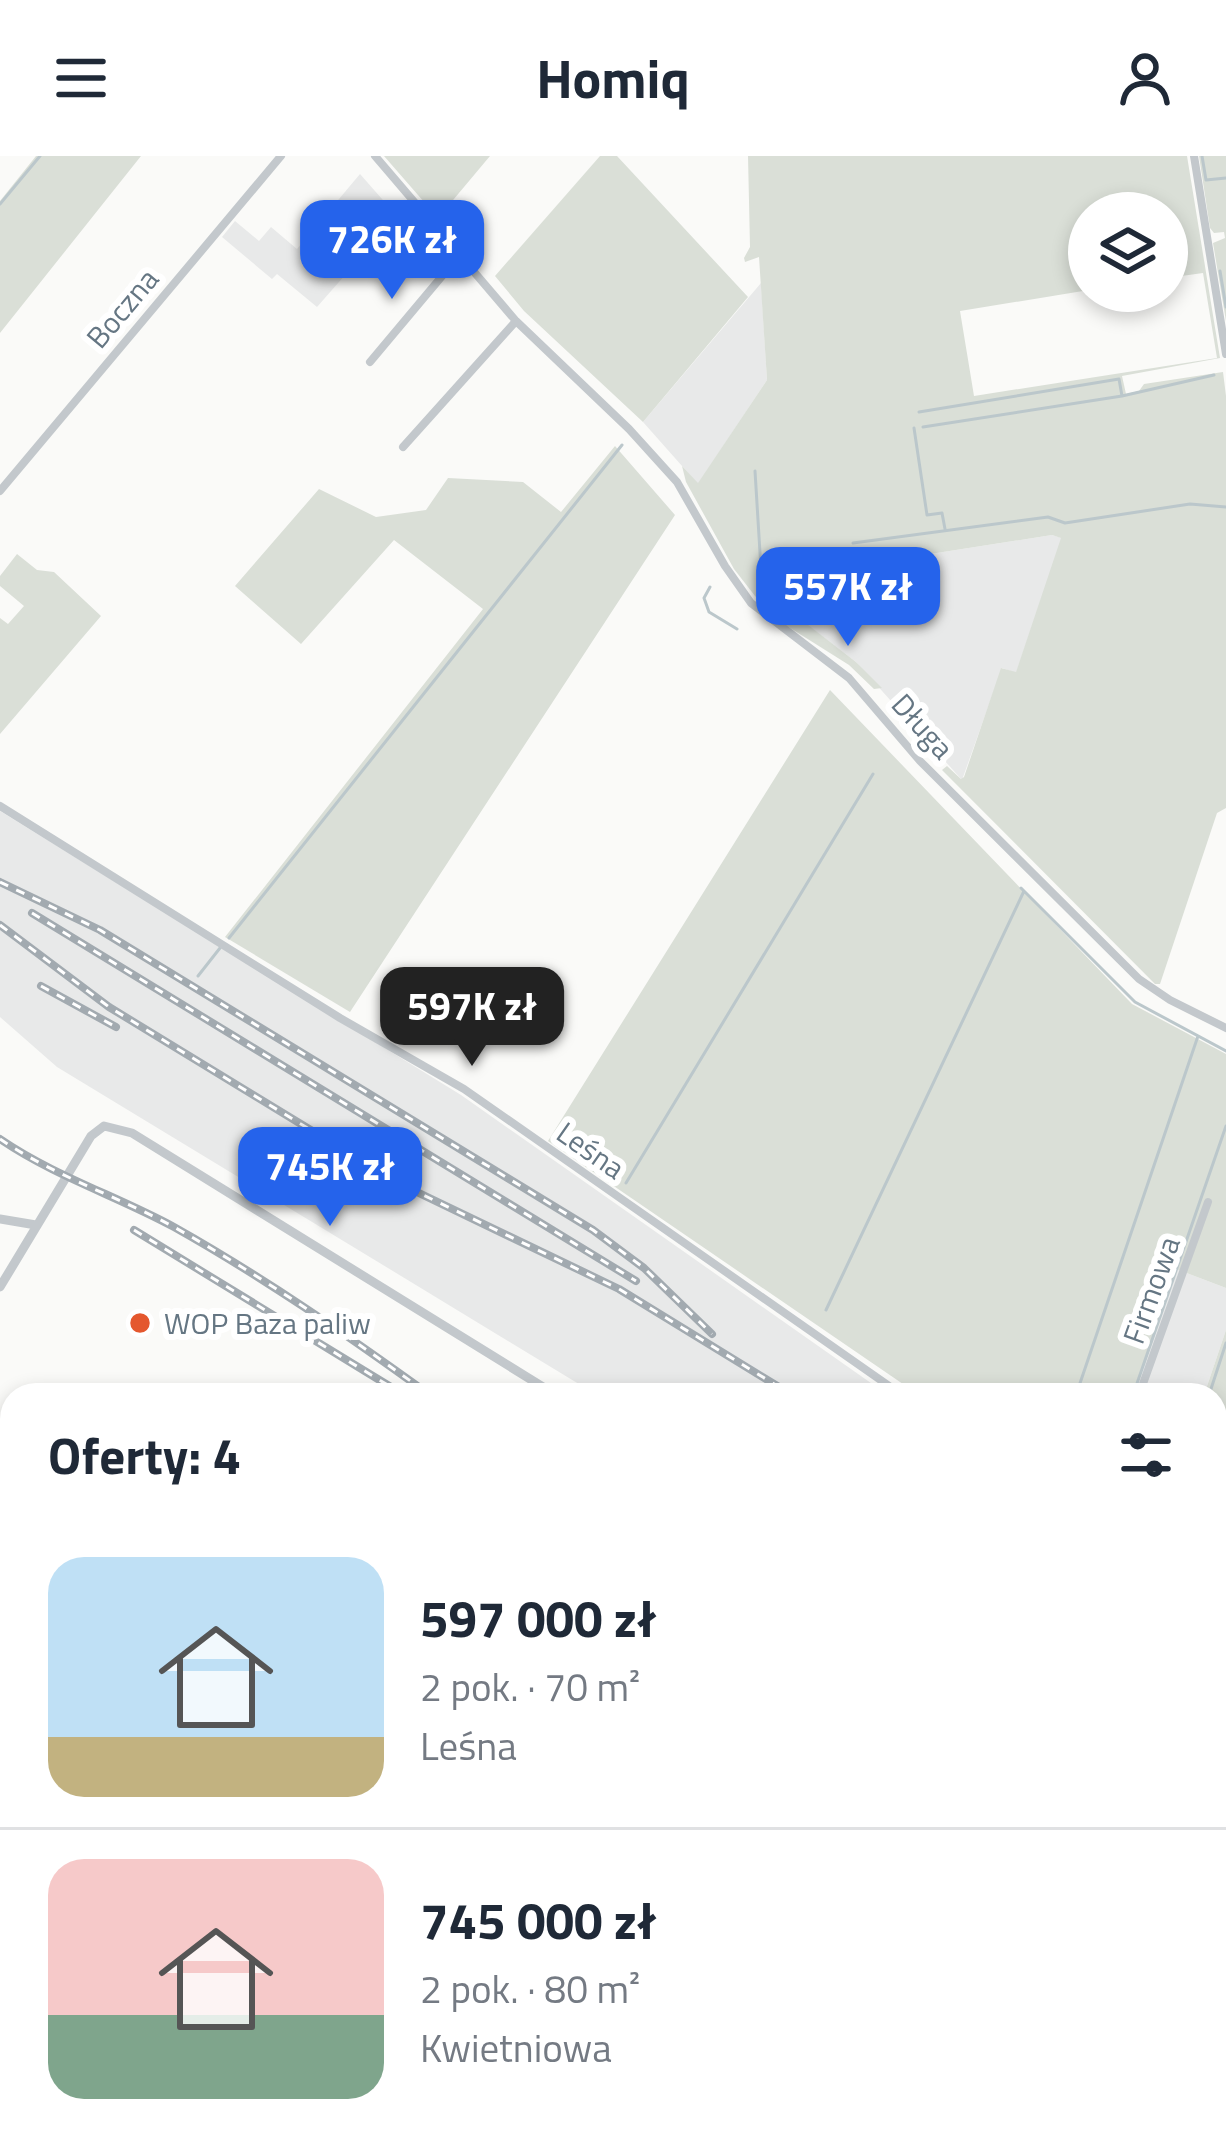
<!DOCTYPE html>
<html lang="pl">
<head>
<meta charset="utf-8">
<style>
  body { margin:0; font-family:"Titillium Web",sans-serif; background:#f6f6f7; color:#1f2937; height:100vh; display:flex; flex-direction:column; font-size:45px; white-space:nowrap }
  * { box-sizing:border-box; margin:0 }
  p { font-size:39px; color:#747a83 }
  .icon { flex:none; width:66px; height:66px; fill:none; stroke:currentColor; stroke-width:2; stroke-linecap:round; stroke-linejoin:round }
  .map { position:relative; flex:1; overflow:hidden }
  .panel { position:absolute; left:0px; top:1227px; width:1227px; height:771px; display:flex; flex-direction:column; background:#fff; border-radius:36px 36px 0 0; box-shadow:0 6px 18px #0003 }
  .panel>* { flex:none }
  .controls { position:absolute; left:1068px; top:36px; display:grid; gap:24px }
  .controls a { display:grid; place-items:center; width:120px; height:120px; border-radius:50%; background:#fff; box-shadow:0 6px 18px #0003; font-size:60px }
  .price { position:absolute; translate:-50% -102px; padding:0 27px; border-radius:24px; background:#2563eb; color:#fff; font-size:39px; line-height:78px; filter:drop-shadow(0 3px 6px #0008) }
  .price::after { content:''; position:absolute; left:50%; top:72px; width:36px; height:27px; margin-left:-18px; background:inherit; clip-path:polygon(0 0,100% 0,50% 100%) }
  .price.current { background:#222; color:#fff }
  ul { padding:0; list-style:none }
  li { display:flex; align-items:center; gap:36px; height:300px; padding:0 48px }
  li+li { border-top:3px solid #e0e1e3 }
  li span { display:grid; place-items:center; flex:none; width:336px; height:240px; border-radius:36px; color:#555 }
  li>.icon { margin-inline-start:auto }
  span .icon { width:144px; height:144px; fill:#fffc; stroke-width:1 }
  li b { font-size:51px }
  h2 { display:flex; justify-content:space-between; align-items:center; height:144px; padding:0 48px; font-size:51px }
  header { display:flex; justify-content:space-between; align-items:center; height:156px; padding:0 48px; background:#fff; font-size:54px; font-weight:700 }
  .map>svg:first-child { display:block }
  .built { fill:#e8e9e9 }
  .green { fill:#dadfd7; fill-rule:evenodd }
  .lines { fill:none; stroke-linecap:round; stroke-linejoin:round }
  .stream { stroke:#bbc7cb; stroke-width:3 }
  .minor { stroke:#c3c8cc; stroke-width:8 }
  .tertiary { stroke:#c3c8cc; stroke-width:9 }
  .rail-casing { stroke:#a2aab0; stroke-width:8 }
  .rail { stroke:#fff; stroke-width:3; stroke-dasharray:9; stroke-linecap:butt }
  .poi-dot { fill:#e4572e; stroke:#fff; stroke-width:4.5 }
  .labels { text-anchor:middle; dominant-baseline:central; stroke-width:12; stroke-linejoin:round; paint-order:stroke }
  .street-label { font-size:30px; fill:#657683; stroke:#fff }
  .poi-label { font-size:30px; fill:#657683; stroke:#fff; text-anchor:start }
</style>
</head>
<body>
<header><svg class="icon" aria-label="menu" viewBox="0 0 24 24"><path d="M4 6h16M4 12h16M4 18h16"/></svg>Homiq<svg class="icon" aria-label="person" viewBox="0 0 24 24"><circle cx="12" cy="8" r="4"/><path d="M4 21q1-7 8-7t8 7"/></svg></header>
<div class="map">
<svg width="1226" height="1996" viewBox="0 0 1226 1996">
  <rect width="100%" height="100%" fill="#fafaf8"/>
  <!-- built -->
  <path class="built" d="M360,18L397,60L317,151L277,118L272,123L222,81L235,65L259,85L271,71L297,93Z
    M761,127L767,224L698,328L643,266Z
    M1052,379L1062,382L1016,517L1002,512L962,624L856,506L775,444L784,421Z
    M0,655L461,939L888,1239H597L57,911L0,861Z
    M1176,1113L1226,1132V1174L1204,1239H1132Z
    M1215,1307L1226,1315V1522L1215,1514Z"/>
  <!-- green -->
  <path class="green" d="M36,0H141L0,177V45Z
    M384,0H490L438,62Z
    M600,0H617L748,141L643,266L524,155L495,120Z
    M748,0H1187L1220,202L1122,220L1126,238L1139,235L1144,228L1223,216L1226,240V652L1217,657L1160,828H1155L942,614L947,610L961,623L964,621L1001,512L1016,516L1061,382L1052,379L784,421L776,444L856,506L882,532L874,533L849,509L787,470L755,440L734,413L686,326L682,310L698,327L767,224L759,101L745,106L744,102L750,91ZM1089,57H1167V122L1203,117L1217,202L974,240L960,155L1089,134Z
    M1199,0H1226V165L1213,87L1225,82L1224,76L1214,77L1210,72Z
    M615,290L675,359L350,856L225,781L483,453L394,384L301,488L235,430L319,333L376,361L426,354L448,322L523,326L561,356Z
    M17,398L37,414L54,416L101,460L0,578V462L8,468L24,450L0,430V420Z
    M830,534L1132,848L1226,898V1132L1176,1113L1132,1239H919L548,985Z
    M1226,1174V1315L1215,1307V1239H1204Z
    M0,1284L12,1293V1923L0,1919Z
    M1223,1788L1226,1789V1996H92L86,1986H1215V1802L1220,1801Z"/>
  <g class="lines">
    <!-- stream -->
    <path class="stream" d="M1202,0L1206,24L1226,22
      M0,48L40,0
      M1220,115L1226,151
      M919,256L1119,223L1122,240L1214,219
      M923,271L1122,240
      M914,272L927,359L942,357L945,373
      M755,315L761,413
      M853,387L1048,361L1065,367L1190,348L1226,351
      M710,431L704,442L709,456L737,473
      M1021,732L1135,846L1226,895
      M229,782L622,289
      M198,820L220,792
      M626,1027L873,618
      M826,1154L1024,735
      M1076,1239L1198,880
      M1133,1239L1226,970
      M1209,1239L1226,1187
      M1215,1307L1226,1314"/>
    <!-- minor -->
    <path class="minor" d="M375,0L516,165L629,273L677,326L725,410L751,447L849,522L920,605L1139,823L1170,844L1226,872
      M1194,0L1226,198
      M370,206L448,113
      M403,291L516,165
      M0,335L281,0
      M0,650L340,862L464,933L902,1239
      M1139,1239L1208,1046
      M1215,1691L1226,1695"/>
    <!-- tertiary -->
    <path class="tertiary" d="M0,1063L36,1069
      M0,1131L91,980L104,970L132,977L556,1239
      M1215,1614L1226,1617"/>
    <!-- rail casing -->
    <g class="rail-casing">
      <path id="rail" d="M0,726L100,774L593,1074L644,1112L712,1178
        M32,757L636,1125
        M0,769L109,851L396,1026L619,1133L792,1239
        M41,830L116,871
        M0,983C54,1020 117,1040 174,1071C263,1121 347,1179 430,1239
        M134,1074L404,1239"/>
    </g>
    <!-- rail -->
    <use href="#rail" class="rail"/>
  </g>
  <!-- markers -->
  <circle class="poi-dot" cx="140" cy="1167" r="12"/>
  <g class="labels">
    <!-- street labels -->
    <g class="street-label">
      <text transform="translate(122 152) rotate(-50)">Boczna</text>
      <text transform="translate(923 570) rotate(48)">Długa</text>
      <text transform="translate(591 994) rotate(35)">Leśna</text>
      <text transform="translate(1151 1134) rotate(-70)">Firmowa</text>
    </g>
    <!-- poi labels -->
    <g class="poi-label">
      <text x="164" y="1167">WOP Baza paliw</text>
    </g>
  </g>
</svg>
<div class="controls">
<a><svg class="icon" aria-label="layers" viewBox="0 0 24 24"><path d="M12 4l9 5-9 5-9-5zM3 14l9 5 9-5"/></svg></a>
</div>
<b class="price" style="left:392px;top:146px">726K zł</b>
<b class="price" style="left:848px;top:493px">557K zł</b>
<b class="price current" style="left:472px;top:913px">597K zł</b>
<b class="price" style="left:330px;top:1073px">745K zł</b>
<section class="panel">
<h2>Oferty: 4<svg class="icon" aria-label="filters" viewBox="0 0 24 24"><path d="M4 7h16M4 17h16"/><circle cx="9" cy="7" r="2"/><circle cx="15" cy="17" r="2"/></svg></h2>
<ul>
<li><span style="background:linear-gradient(#bfe0f5 75%,#c2b280 0)"><svg class="icon" aria-label="home" viewBox="0 0 24 24"><path d="M3 11l9-7 9 7M6 9v11h12V9"/></svg></span><div><b>597 000 zł</b><p>2 pok. · 70 m²</p><p>Leśna</p></div></li>
<li><span style="background:linear-gradient(#f6c9c9 65%,#7fa58c 0)"><svg class="icon" aria-label="home" viewBox="0 0 24 24"><path d="M3 11l9-7 9 7M6 9v11h12V9"/></svg></span><div><b>745 000 zł</b><p>2 pok. · 80 m²</p><p>Kwietniowa</p></div></li>
</ul>
</section>
</div>
</body>
</html>
